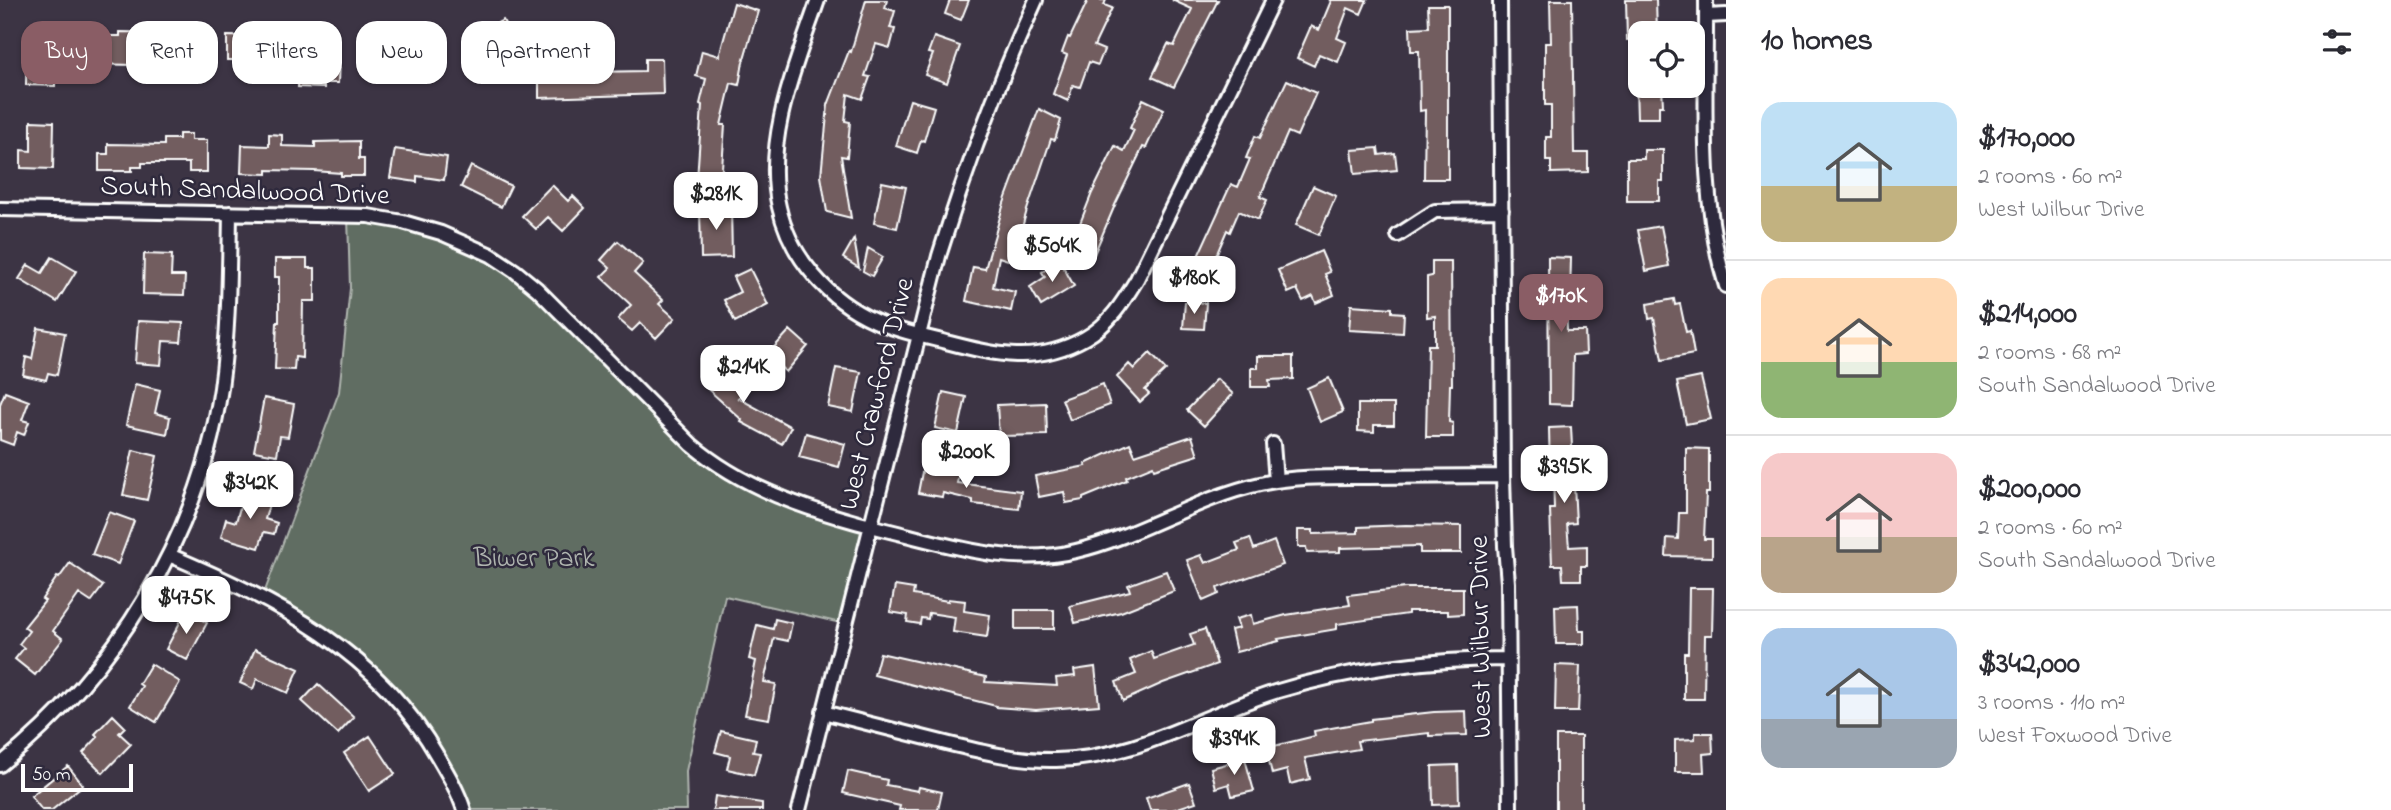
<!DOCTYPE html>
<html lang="en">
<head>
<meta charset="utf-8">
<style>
  body { margin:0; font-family:"Indie Flower",sans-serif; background:#f7f7f7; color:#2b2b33; height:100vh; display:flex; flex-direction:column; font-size:26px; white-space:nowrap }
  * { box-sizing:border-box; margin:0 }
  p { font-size:23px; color:#7c7c81 }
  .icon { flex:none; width:38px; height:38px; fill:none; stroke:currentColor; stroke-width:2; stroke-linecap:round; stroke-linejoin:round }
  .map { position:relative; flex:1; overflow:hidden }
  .details { display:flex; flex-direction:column; background:#fff; width:665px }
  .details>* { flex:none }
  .hud { position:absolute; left:21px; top:21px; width:665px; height:63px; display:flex; gap:14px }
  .tools { position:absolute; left:1628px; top:21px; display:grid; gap:14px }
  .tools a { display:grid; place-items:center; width:77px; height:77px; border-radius:14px; background:#fff; box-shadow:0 2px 5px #0004; font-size:35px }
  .scale { position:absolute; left:21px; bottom:18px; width:112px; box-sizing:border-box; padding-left:7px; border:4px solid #fff; border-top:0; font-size:19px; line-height:24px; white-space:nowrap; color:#fff; -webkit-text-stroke:5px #2f2a3d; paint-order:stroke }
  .price { position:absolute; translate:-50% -60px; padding:0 16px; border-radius:14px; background:#fff; color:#222; font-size:23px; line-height:46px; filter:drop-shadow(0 2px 4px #0008) }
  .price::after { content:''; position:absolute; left:50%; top:42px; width:21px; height:16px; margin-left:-10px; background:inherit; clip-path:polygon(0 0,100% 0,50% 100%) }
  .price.on { background:#8a5d65; color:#fff }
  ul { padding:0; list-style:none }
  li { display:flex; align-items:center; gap:21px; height:175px; padding:0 35px }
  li+li { border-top:2px solid #e1e1e2 }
  li span { display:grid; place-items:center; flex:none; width:196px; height:140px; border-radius:21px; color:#555 }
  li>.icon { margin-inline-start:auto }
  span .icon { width:84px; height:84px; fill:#fffc; stroke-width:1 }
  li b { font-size:30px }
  h2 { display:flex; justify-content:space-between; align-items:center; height:84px; padding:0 35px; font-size:30px }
  .pill { padding:0 24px; border-radius:21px; background:#fff; box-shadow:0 2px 5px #0004; font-size:24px; line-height:63px }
  .pill.on { background:#8a5d65; color:#fff }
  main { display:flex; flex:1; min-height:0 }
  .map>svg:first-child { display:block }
  .green { fill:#616d62; stroke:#b0b6b0; stroke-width:2 }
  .building { fill:#725d5f; stroke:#fff; stroke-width:2 }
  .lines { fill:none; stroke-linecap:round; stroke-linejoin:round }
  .street-casing { stroke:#fff; stroke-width:18 }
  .street { stroke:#2f2a3d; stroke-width:12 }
  .labels { text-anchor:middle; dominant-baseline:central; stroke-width:5; stroke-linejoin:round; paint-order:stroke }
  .street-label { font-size:28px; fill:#fff; stroke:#2f2a3d }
  .park-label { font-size:28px; fill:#b0b6b0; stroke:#2f2a3d }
</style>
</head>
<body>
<main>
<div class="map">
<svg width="1726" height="810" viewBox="0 0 1726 810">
  <rect width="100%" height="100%" fill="#3c3444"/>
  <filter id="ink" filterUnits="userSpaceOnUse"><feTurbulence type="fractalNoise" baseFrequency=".0143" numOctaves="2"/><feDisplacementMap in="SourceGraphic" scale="14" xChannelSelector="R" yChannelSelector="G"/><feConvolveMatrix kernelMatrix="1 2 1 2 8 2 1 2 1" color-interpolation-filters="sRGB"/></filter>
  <g filter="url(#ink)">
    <!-- green -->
    <path class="green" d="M348,216L403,222L491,255L547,299L705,456L869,526L845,624L725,596L686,771L687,810H464L462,803L380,680L262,599L339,392L350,288Z"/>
    <!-- building -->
    <path class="building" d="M866,0H887L885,8L895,11L890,28L895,29L890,48L876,44L865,76L870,77L862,99L848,94L845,121L850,122L847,157L841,156L851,218L827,212L821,176L828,105L849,51L851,52Z
      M950,0H969L961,20L945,14Z
      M1088,0H1106L1104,5L1112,8L1094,46L1104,50L1098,65L1089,62L1080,87L1073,85L1068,101L1053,94L1067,55L1062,53L1068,37L1070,38Z
      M1172,0H1218L1174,87L1152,77L1168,44L1174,46L1192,9Z
      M1329,0H1367L1361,14L1348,8L1337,38L1346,42L1338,62L1319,54L1314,66L1297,58L1311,26L1319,30L1331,1Z
      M1550,0H1572L1574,153H1588V172L1551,173V161H1546V137H1551V105H1545V43H1551Z
      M1626,0H1656L1657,33H1640V39L1627,40Z
      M734,3L758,11L743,62L739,85L731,83L721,125H725L721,182L697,180L702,105L700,104L706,79L696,76L702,51L719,56Z
      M1428,5H1448V179H1424L1425,110L1420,111L1419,51H1411L1410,28L1429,27Z
      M503,20L524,62L501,74L495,62L490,65L483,53L489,50L480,32Z
      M388,21L420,30L416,43L422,44L412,80L381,72L389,40L383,38Z
      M27,29L56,30L55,86L26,85Z
      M120,32L203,34L202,60L134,58V65L92,64V36H120Z
      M227,36L270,37V65H256V60H227Z
      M934,37L960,46L947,83L925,75L933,54L928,53Z
      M299,55H316V59H339L338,83H324V88L298,87Z
      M645,59H662L663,94L539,98V73L567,72V66H593V72L645,71Z
      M1287,80L1316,93L1297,136L1288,132L1260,197L1267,200L1258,220L1239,211L1230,232L1227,230L1215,258L1222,261L1211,286L1189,276L1231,184L1238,187L1250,159L1246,158L1255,136L1260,138Z
      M1636,86H1662L1663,106H1659V118H1637Z
      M1143,99L1164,109L1146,148L1143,147L1115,205L1092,259L1070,249L1092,193L1115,146L1124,151L1134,130L1130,128Z
      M910,100L934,107L924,141L921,140L917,153L896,146Z
      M1039,109L1061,120L1055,140L1051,139L1027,210L1016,249L1011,247L1008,260L999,257L993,287L1015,292L1011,311L966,301L973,267L985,269L1004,203Z
      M31,121L54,122L53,169L21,168V150L31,151Z
      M179,134H191V140H207V172H189V163H142V167H132V171H99V154H108V144L164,145V139H179Z
      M269,134L282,135V146L315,147V142L359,141V159H364V176H341V173L314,171L267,170V174L241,173L242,145L269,146Z
      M1378,148L1379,155L1395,153L1397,170L1355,174L1352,150Z
      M395,149L447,157L444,180L417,176V182L390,178Z
      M1644,150H1663V181H1659V201H1627V159H1644Z
      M471,166L511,186L501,207L461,187Z
      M882,182L906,187L897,228L874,223Z
      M552,185L568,201L573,196L585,208L563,231L548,217L536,229L522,216Z
      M1313,186L1336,196L1319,235L1296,225Z
      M731,206L732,257L701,258L700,207Z
      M1661,226L1669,266L1646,271L1638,230Z
      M854,239L859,268L843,258Z
      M618,241L643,263L634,273L663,300L659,304L675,318L656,338L640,323L632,331L618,319L631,305L601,277L610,268L601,260Z
      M868,248L883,257L872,276L863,271Z
      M1321,251L1330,272L1325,274L1334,295L1316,303L1313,296L1303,301L1297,289L1288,293L1278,270Z
      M144,254L172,255L171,276H185L184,295L143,294Z
      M52,257L76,271L57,302L19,279L28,265L42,273Z
      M1548,257L1571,258L1570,297H1566L1567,331H1585L1586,354L1573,355L1572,405L1549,404Z
      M275,259H307V268H315V301H303L302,358L295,357L294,370L275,369L277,322H279V277H275Z
      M1060,261L1074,286L1041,306L1030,287L1045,277L1042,272Z
      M1432,261H1451L1452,385H1450L1449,422L1453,423V437H1426L1428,345H1435V316L1427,317V277L1432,276Z
      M750,269L768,305L735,322L724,300L740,292L733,277Z
      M1674,299L1675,305L1680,304L1686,332L1690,331L1694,354L1662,360L1654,318L1649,319L1647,304Z
      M1185,302L1206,303L1204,329L1183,328Z
      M1351,305L1392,308V312L1404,313L1403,333L1349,330Z
      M138,321L183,323L181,342L163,341L161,365L135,363Z
      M38,328L65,333L57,375L48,373L46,380L23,375L26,357L32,359Z
      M790,330L808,346L786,372L767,355Z
      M1150,353L1166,370L1145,390L1149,394L1140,402L1117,377L1129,364L1134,369Z
      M1258,356H1293V379L1269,380L1270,387H1251V368H1258Z
      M716,364L745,391L738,398L791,427L782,444L741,422L742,420L700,382Z
      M836,368L861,372L853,412L828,407Z
      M1701,377L1711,419L1686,424L1677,382Z
      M1329,378L1343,412L1320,422L1307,388Z
      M1217,379L1233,394L1204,426L1187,410Z
      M135,384L160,390L155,413L170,417L167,434L126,425Z
      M1103,384L1110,405L1070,420L1062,399Z
      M5,392L29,401L22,420L29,422L24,435L17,432L13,445L0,440V404Z
      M943,392L966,397L958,433L935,428Z
      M264,398L294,404L288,437L280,436L277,455L254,451Z
      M1046,403L1047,435L999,436L997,405Z
      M1358,404H1394V425H1374V432L1358,431Z
      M1571,427L1576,523L1567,524L1569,547L1587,546V566H1581V580H1563L1562,565H1552L1550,509H1554L1553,472H1550L1549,428Z
      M806,433L845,444L839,467L799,457Z
      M1192,436L1198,455L1154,469L1153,466L1126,477L1127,480L1083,498V500L1066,503L1064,492L1039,497L1035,476L1086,466L1085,464L1130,443L1135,455Z
      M1686,448L1709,449V493H1706L1704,539H1712V557L1666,556L1667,538L1678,539L1679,513H1686Z
      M133,450L157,456L147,500L123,495Z
      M923,467L959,474L957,483L1021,491L1019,509L973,504V500L943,493L942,497L918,493Z
      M245,489L271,497L265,519L277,523L274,534L264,532L259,548L221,537L226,519L236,522Z
      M109,512L134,521L118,564L92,555Z
      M1406,525L1461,526V553H1420V546L1340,548V552L1307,553L1306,547H1298V530H1313V534L1358,533V527Z
      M1250,538L1254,549L1274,541L1283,565L1217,588L1219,594L1203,601L1187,560L1201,555L1205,563L1239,550L1236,543Z
      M70,563L103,586L91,602L79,594L53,631L63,639L35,675L15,659L24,648L19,644L29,631L24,627L45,601L42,599L57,577L59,578Z
      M1166,571L1174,591L1121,612L1075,623L1070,606L1130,591L1128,585Z
      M895,586L914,589L913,595L948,601V599L965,601L964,611L990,615L987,637L953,632L955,617L929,613L928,619L921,618L920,624L907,622L908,615L890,612Z
      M1405,588H1463V614L1448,615V611H1408V614L1337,624V629L1278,639L1279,641L1236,652L1231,630L1239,628L1236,619L1251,615L1253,624L1286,615L1350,605L1348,595Z
      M1689,588H1713L1712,635H1705L1704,699H1684V653H1688Z
      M1578,605L1579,631H1584V644H1556L1555,606Z
      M1015,610H1054V629H1015Z
      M186,611L207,623L187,660L166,649Z
      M775,619L792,623L788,641L774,638L764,682L776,684L769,719L745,715L756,661L749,659L757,625L773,629Z
      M1205,629L1217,664L1163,683L1123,701L1116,682L1136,674L1130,660L1151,651L1154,659L1194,645L1190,634Z
      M255,649L299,669L288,693L257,679L253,689L240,683Z
      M880,653L986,677L985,682L1057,686L1056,678L1075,676L1074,670L1095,667L1099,705L1036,710L996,707V706L874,675Z
      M151,664L180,682L156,722L130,706L142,686L139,684Z
      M1556,665L1580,666L1578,712H1555Z
      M318,684L354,717L338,734L302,701Z
      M1466,711L1467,735L1429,736V733L1357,741L1359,749L1305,758L1310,779L1290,784L1287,770L1272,774L1266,748L1315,736L1314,731L1371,721V719L1434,712Z
      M113,715L125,727L119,733L131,744L103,773L83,753L98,737L95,734Z
      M721,731L756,739L753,752L760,753L754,775L727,769L730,756L715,752Z
      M1695,733H1712L1713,753L1703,754L1704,772H1675V740L1695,739Z
      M370,736L395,774L369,791L344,753Z
      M1556,736H1581V810H1556Z
      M1245,759L1254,791L1232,796L1229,784L1216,788L1211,768Z
      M1458,765L1459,804L1433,805L1432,766Z
      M68,766L83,785L52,810H42L31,796Z
      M848,771L887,780L886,785L918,791L919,787L942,792L938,810H899L900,806L843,793Z
      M1189,783L1196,802L1172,810H1150L1146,798Z
      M715,796L762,803V810H713Z"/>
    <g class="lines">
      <!-- street casing -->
      <g class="street-casing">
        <path id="street" d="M818,0C797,62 763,140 779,207C790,257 828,300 875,321C897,331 922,336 946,342C996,355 1037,365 1085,338C1110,324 1123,302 1137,279L1273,0
          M1500,0L1503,476L1505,546L1508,583L1510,810
          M1706,0C1707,93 1698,196 1726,286
          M1706,16L1726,15
          M0,209L368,216L403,222L441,233L491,255L515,271L537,289L692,445C753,497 833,517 910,536C965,550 1019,565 1076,551C1140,536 1196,498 1260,484C1294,476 1331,477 1366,477C1412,477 1457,476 1503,476
          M1398,235L1435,211L1502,210
          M1273,444L1276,481
          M169,555C277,601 378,651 438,757C448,774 458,791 464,810
          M823,712C864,722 905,733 946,743C982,752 1019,761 1056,760C1137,759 1203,714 1278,691C1354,668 1430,659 1509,659
          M0,765C116,671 199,537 221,388C229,331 229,272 230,213
          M799,810L939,256C966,168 998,83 1036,0"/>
      </g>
      <!-- street -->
      <use href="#street" class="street"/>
    </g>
  </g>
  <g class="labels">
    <!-- street labels -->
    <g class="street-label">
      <text transform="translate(245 192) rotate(2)">South Sandalwood Drive</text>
      <text transform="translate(878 394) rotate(-76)">West Crawford Drive</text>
      <text transform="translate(1482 637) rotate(-91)">West Wilbur Drive</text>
    </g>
    <!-- park labels -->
    <g class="park-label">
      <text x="534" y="559">Biwer Park</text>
    </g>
  </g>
</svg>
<div class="tools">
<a><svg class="icon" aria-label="locate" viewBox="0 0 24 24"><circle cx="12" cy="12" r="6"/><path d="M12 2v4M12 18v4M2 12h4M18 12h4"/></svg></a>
</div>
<div class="scale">50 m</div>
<b class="price" style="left:716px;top:232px">$281K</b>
<b class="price" style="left:1052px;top:284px">$504K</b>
<b class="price" style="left:1194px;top:316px">$180K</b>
<b class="price on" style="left:1561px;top:334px">$170K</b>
<b class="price" style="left:743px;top:405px">$214K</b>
<b class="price" style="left:966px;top:490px">$200K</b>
<b class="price" style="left:1564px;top:505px">$395K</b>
<b class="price" style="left:250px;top:521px">$342K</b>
<b class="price" style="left:186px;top:636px">$475K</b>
<b class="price" style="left:1234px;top:777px">$394K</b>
<div class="hud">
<a class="pill on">Buy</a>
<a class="pill">Rent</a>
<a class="pill">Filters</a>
<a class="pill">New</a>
<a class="pill">Apartment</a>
</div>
</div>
<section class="details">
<h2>10 homes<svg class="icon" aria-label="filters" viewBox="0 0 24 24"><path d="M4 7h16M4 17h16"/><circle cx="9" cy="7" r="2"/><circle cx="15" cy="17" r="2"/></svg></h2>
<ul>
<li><span style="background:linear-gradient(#bfe0f5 60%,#c2b280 0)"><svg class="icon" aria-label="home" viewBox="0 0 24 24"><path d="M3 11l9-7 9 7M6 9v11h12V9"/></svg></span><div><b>$170,000</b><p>2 rooms · 60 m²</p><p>West Wilbur Drive</p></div></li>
<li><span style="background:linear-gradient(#ffd9b3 60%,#8fb573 0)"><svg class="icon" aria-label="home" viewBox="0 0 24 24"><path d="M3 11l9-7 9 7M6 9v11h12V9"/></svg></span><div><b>$214,000</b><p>2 rooms · 68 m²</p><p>South Sandalwood Drive</p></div></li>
<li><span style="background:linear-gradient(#f6c9c9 60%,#b9a48a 0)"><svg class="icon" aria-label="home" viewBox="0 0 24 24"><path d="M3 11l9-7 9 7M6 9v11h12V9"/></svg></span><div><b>$200,000</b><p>2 rooms · 60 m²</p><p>South Sandalwood Drive</p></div></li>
<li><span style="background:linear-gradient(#a9c7e8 65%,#9aa5b1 0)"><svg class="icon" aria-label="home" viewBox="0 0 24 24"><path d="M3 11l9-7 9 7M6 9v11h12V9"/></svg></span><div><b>$342,000</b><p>3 rooms · 110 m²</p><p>West Foxwood Drive</p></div></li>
</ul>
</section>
</main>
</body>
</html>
